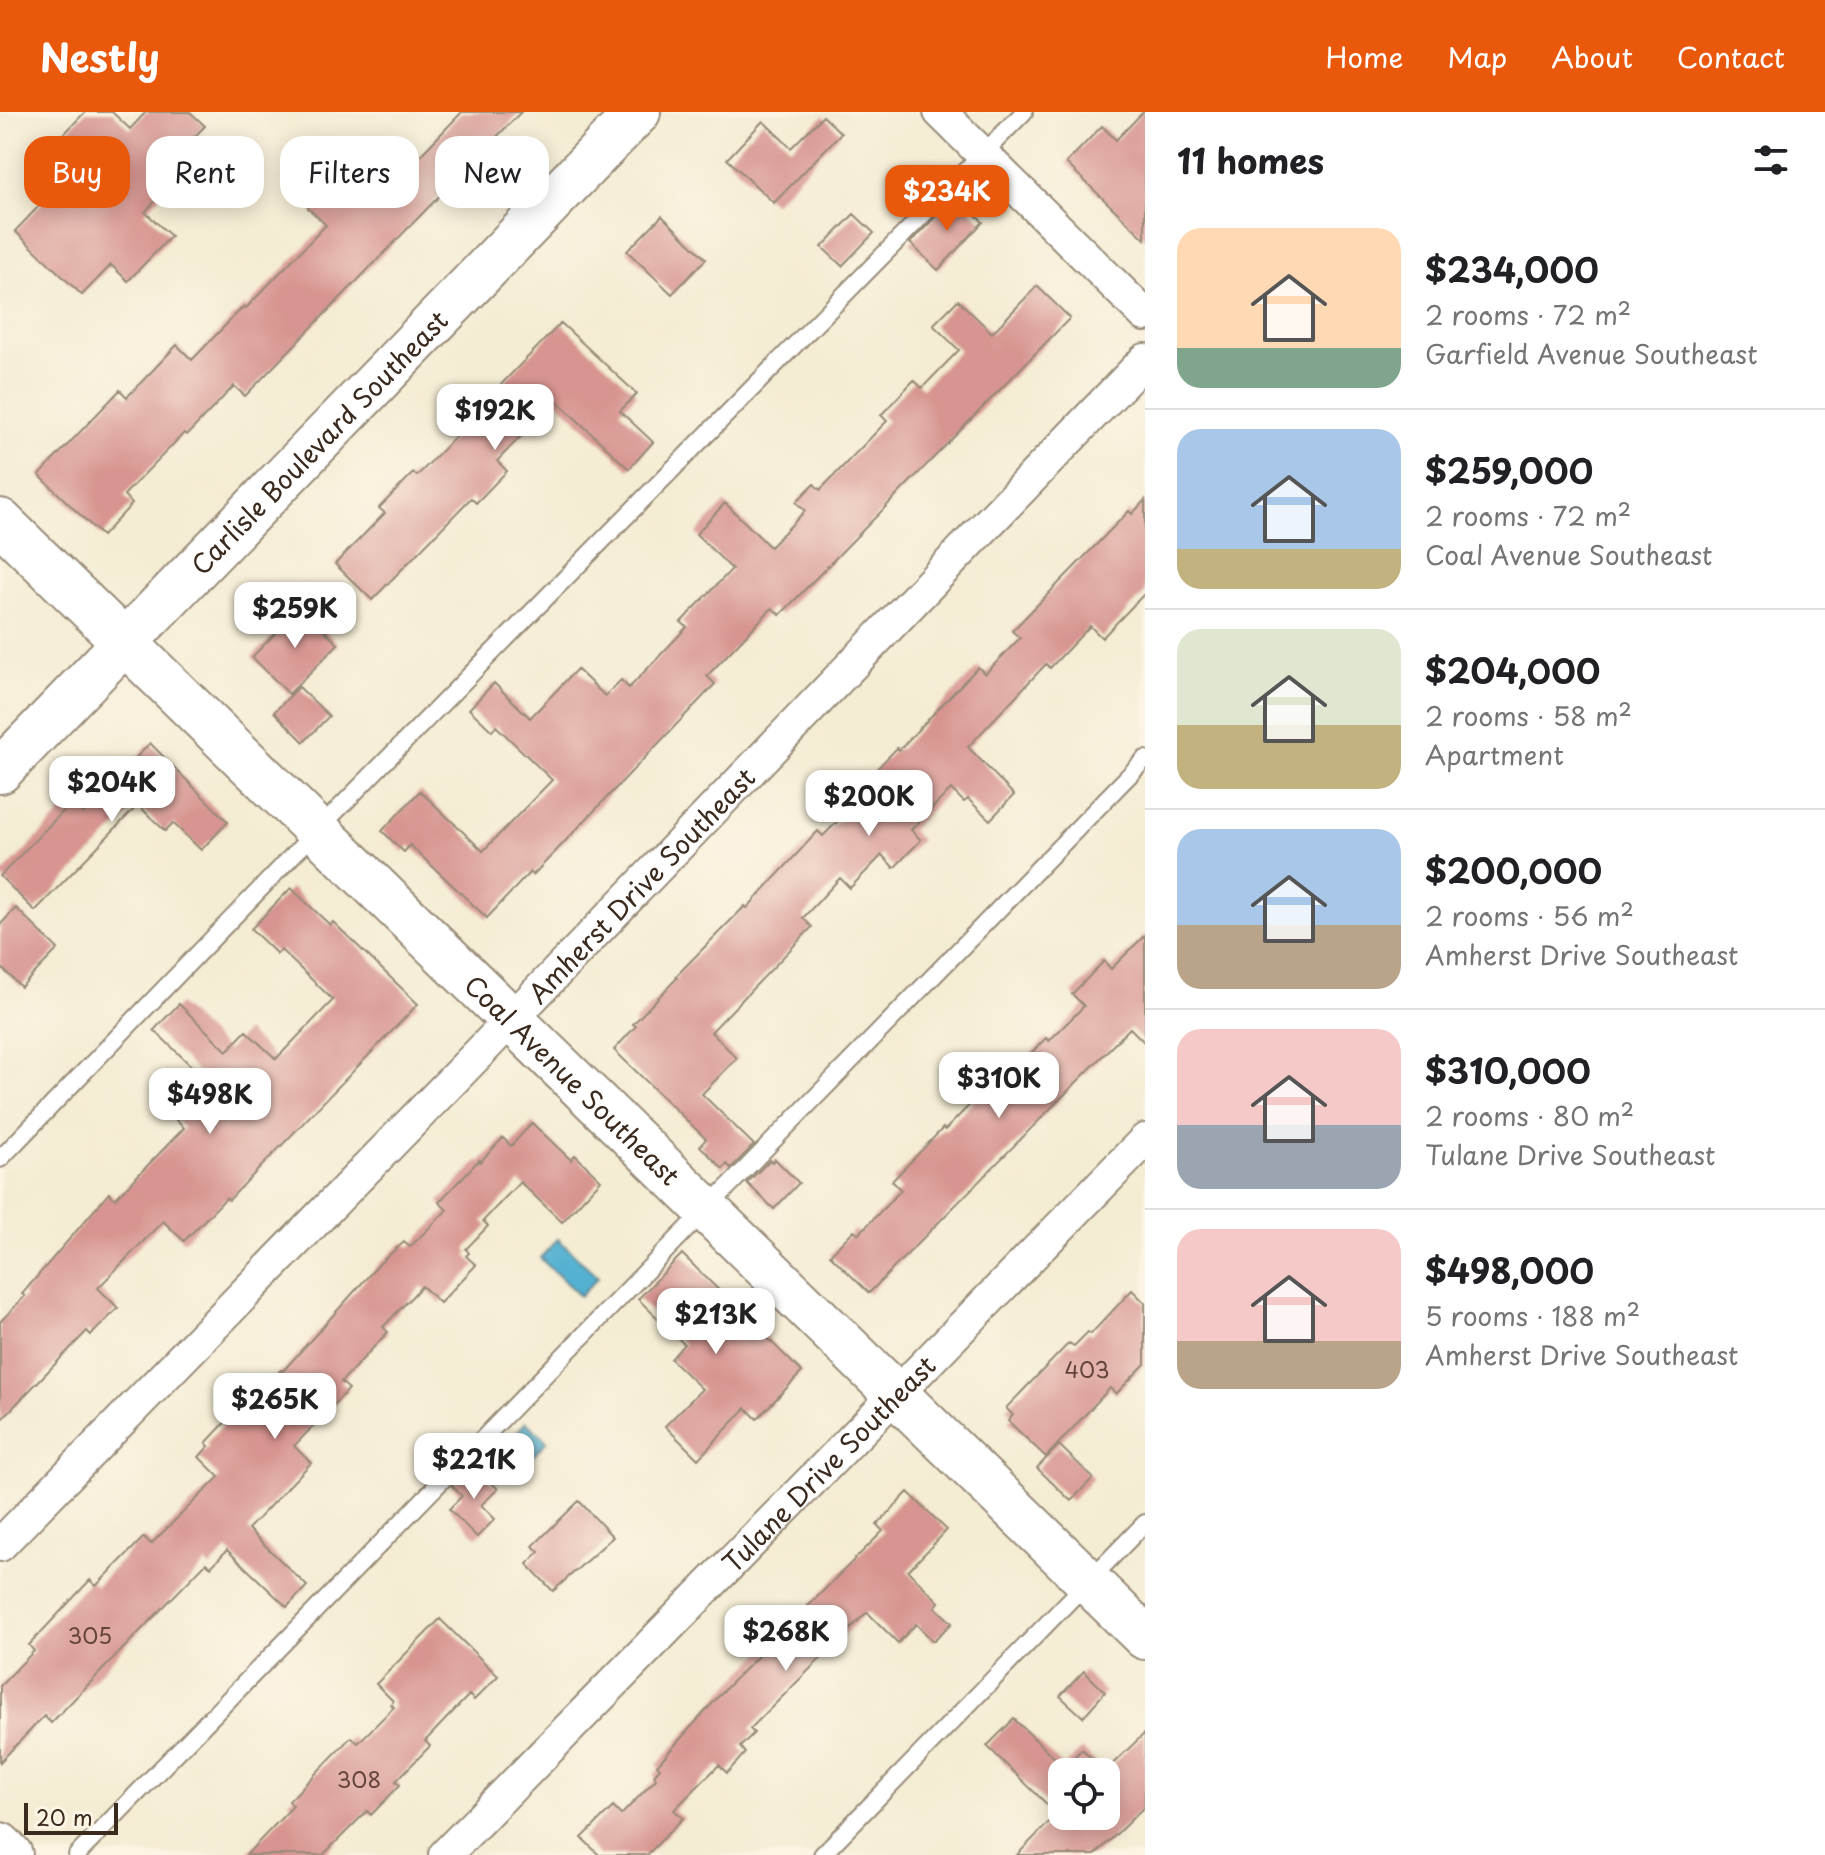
<!DOCTYPE html>
<html lang="en">
<head>
<meta charset="utf-8">
<style>
  body { margin:0; font-family:"Playpen Sans",sans-serif; background:#f6f6f6; color:#202124; height:100vh; display:flex; flex-direction:column; font-size:30px; white-space:nowrap }
  * { box-sizing:border-box; margin:0 }
  p { font-size:26px; color:#757577 }
  .icon { flex:none; width:44px; height:44px; fill:none; stroke:currentColor; stroke-width:2; stroke-linecap:round; stroke-linejoin:round }
  .map { position:relative; flex:1; overflow:hidden }
  .panel { display:flex; flex-direction:column; background:#fff; width:680px }
  .panel>* { flex:none }
  .guide { position:absolute; left:24px; top:24px; width:760px; height:72px; display:flex; gap:16px }
  .fabs { position:absolute; left:1048px; top:1646px; display:grid; gap:16px }
  .fabs a { display:grid; place-items:center; width:72px; height:72px; border-radius:16px; background:#fff; box-shadow:0 4px 20px #0003; font-size:40px }
  .scale { position:absolute; left:24px; bottom:20px; width:94px; box-sizing:border-box; padding-left:8px; border:4px solid #3b2a1e; border-top:0; font-size:22px; line-height:28px; white-space:nowrap; color:#3b2a1e; -webkit-text-stroke:6px #fcf5e5; paint-order:stroke }
  .price { position:absolute; translate:-50% -68px; padding:0 18px; border-radius:16px; background:#fff; color:#222; font-size:26px; line-height:52px; filter:drop-shadow(0 2px 4px #0008) }
  .price::after { content:''; position:absolute; left:50%; top:48px; width:24px; height:18px; margin-left:-12px; background:inherit; clip-path:polygon(0 0,100% 0,50% 100%) }
  .price.current { background:#ea580c; color:#fff }
  ul { padding:0; list-style:none }
  li { display:flex; align-items:center; gap:24px; height:200px; padding:0 32px }
  li+li { border-top:2px solid #e0e0e0 }
  li span { display:grid; place-items:center; flex:none; width:224px; height:160px; border-radius:24px; color:#555 }
  li>.icon { margin-inline-start:auto }
  span .icon { width:96px; height:96px; fill:#fffc; stroke-width:1 }
  li b { font-size:34px }
  h2 { display:flex; justify-content:space-between; align-items:center; height:96px; padding:0 32px; font-size:34px }
  .chip { padding:0 28px; border-radius:24px; background:#fff; box-shadow:0 4px 20px #0003; font-size:28px; line-height:72px }
  .chip.current { background:#ea580c; color:#fff }
  header { display:flex; align-items:center; gap:48px; box-sizing:border-box; height:112px; padding:0 40px; background:#ea580c; color:#fff }
  header strong { font-size:38px }
  nav { display:flex; gap:44px; margin-inline-start:auto; font-size:28px }
  main { display:flex; flex:1; min-height:0 }
  .map>svg:first-child { display:block }
  .water { fill:#52b1d1; stroke:#466e78; stroke-width:2 }
  .building { fill:#d79490; fill-rule:evenodd }
  .lines { fill:none; stroke-linecap:round; stroke-linejoin:round }
  .lane-casing { stroke:#988b78; stroke-width:20 }
  .street-casing { stroke:#988b78; stroke-width:36 }
  .secondary-casing { stroke:#988b78; stroke-width:48 }
  .lane { stroke:#fff; stroke-width:16 }
  .street { stroke:#fff; stroke-width:32 }
  .secondary { stroke:#fff; stroke-width:44 }
  .labels { text-anchor:middle; dominant-baseline:central; stroke-width:6; stroke-linejoin:round; paint-order:stroke }
  .number-label { font-size:22px; fill:#62443a }
  .street-label { font-size:26px; fill:#3b2a1e; stroke:#fcf5e5 }
</style>
</head>
<body>
<header>
<strong>Nestly</strong>
<nav><a>Home</a><a>Map</a><a>About</a><a>Contact</a></nav>
</header>
<main>
<div class="map">
<svg width="1145" height="1743" viewBox="0 0 1145 1743">
  <rect width="100%" height="100%" fill="#fcf5e5"/>
  <filter id="ink" filterUnits="userSpaceOnUse"><feTurbulence type="fractalNoise" baseFrequency=".0125" numOctaves="2"/><feDisplacementMap in="SourceGraphic" scale="16" xChannelSelector="R" yChannelSelector="G"/><feConvolveMatrix kernelMatrix="1 2 1 2 8 2 1 2 1" color-interpolation-filters="sRGB"/></filter>
  <filter id="wash" filterUnits="userSpaceOnUse"><feTurbulence type="fractalNoise" baseFrequency=".006" numOctaves="4" result="noise"/><feDisplacementMap in="SourceGraphic" scale="32" xChannelSelector="R" yChannelSelector="G"/><feGaussianBlur stdDeviation="1.8" result="paint"/><feColorMatrix in="noise" values="0 0 0 0 0 0 0 0 0 0 0 0 0 0 0 0 0 1.4 0 .05"/><feComposite in="paint" operator="in"/></filter>
  <g filter="url(#wash)">
    <rect width="100%" height="100%" fill="#f4ecd3"/>
    <!-- water -->
    <path class="water" d="M558,1127L598,1165L580,1184L540,1146Z
      M526,1310L547,1329L514,1365L494,1346Z"/>
    <g id="blocks">
      <!-- building -->
      <path class="building" d="M85,0H112L130,17L146,0H190L205,14L162,58L174,69L145,100L171,124L128,169L111,153L82,183L15,119L86,45L63,23Z
        M462,0H521L245,284L234,274L187,323L184,321L124,383L132,392L102,424L39,363L120,278L127,285L177,233L192,248L244,194L246,196L326,113L308,96L328,75L335,82L372,44L388,60L401,46L410,54Z
        M1143,0H1145V127L1066,51L1102,14L1116,28Z
        M823,4L841,21L774,91L727,47L763,9L791,36Z
        M956,84L983,110L938,158L910,131Z
        M854,102L874,121L842,154L822,135Z
        M662,104L706,147L672,182L627,139Z
        M1037,174L1070,206L780,503L772,496L707,564L715,572L533,763L530,760L487,806L410,733L404,740L382,719L420,679L483,739L552,668L496,614L492,619L469,597L494,571L530,606L577,557L605,584L621,568L629,576L687,515L681,510L732,457L696,422L725,391L770,435L805,399L796,390L814,372L820,378L887,309L881,303L914,268L922,276L959,238L933,213L958,188L992,221Z
        M561,211L637,282L620,299L653,330L629,357L556,288L497,349L507,359L476,391L471,386L372,488L335,452L385,401L379,396L413,361L417,364L482,297L480,294Z
        M1145,388V481L1102,526L1090,514L1050,556L1046,552L968,635L1014,683L990,708L968,687L964,690L951,677L911,718L921,728L894,756L882,743L850,776L840,766L803,806L812,815L711,920L737,946L702,982L754,1033L731,1056L727,1052L723,1057L700,1034L706,1027L614,938L636,914L633,912L677,866L676,864L745,794L747,796L818,719L823,724L873,673L867,667L897,636L899,638L978,555L985,562L1020,526L1012,519L1129,399L1132,402Z
        M301,495L338,532L289,582L252,545Z
        M299,575L329,604L304,630L274,600Z
        M150,631L228,710L201,738L173,711L165,719L138,693L35,799L0,764L72,690L83,701Z
        M291,776L330,813L333,810L418,892L229,1088L226,1086L184,1129L163,1109L98,1176L118,1196L91,1223L87,1219L0,1309V1210L25,1184L22,1182L109,1081L115,1087L184,1016L176,1008L210,972L154,918L179,892L227,939L246,919L276,947L333,888L281,838L277,842L251,817Z
        M16,796L58,837L21,875L0,854V813Z
        M1145,823V931L1130,916L869,1181L830,1143L854,1118L859,1122L901,1078L892,1069L943,1016L945,1018L1004,958L1009,963L1046,926L1049,929L1084,894L1072,882L1104,849L1111,857Z
        M532,1011L571,1048L575,1043L601,1068L562,1110L520,1070L483,1109L488,1114L466,1137L469,1141L466,1144L476,1153L440,1191L422,1174L383,1215L388,1220L341,1270L349,1277L294,1334L311,1351L248,1417L307,1474L287,1495L227,1438L211,1455L206,1451L51,1611L44,1604L0,1650V1574L34,1539L29,1533L90,1468L96,1474L144,1425L151,1432L219,1365L199,1345L209,1334L206,1331L233,1302L236,1305L281,1258L283,1259L380,1151L404,1130L410,1135L447,1098L439,1090L479,1048L480,1050L503,1026L511,1034Z
        M775,1047L799,1071L774,1097L747,1071L770,1048L772,1050Z
        M682,1142L802,1260L757,1307L746,1296L698,1347L665,1314L702,1277L671,1247L684,1232L638,1187Z
        M1132,1178L1145,1191V1252L1116,1282L1110,1276L1046,1345L1008,1309L1013,1303L1006,1296L1069,1231L1074,1234L1088,1220L1091,1222Z
        M1059,1333L1093,1366L1071,1389L1037,1356Z
        M473,1353L498,1377L481,1393L495,1407L477,1425L449,1397L462,1384L452,1374Z
        M908,1380L947,1418L908,1459L939,1490L935,1495L952,1511L933,1529L916,1512L898,1531L867,1500L750,1617L754,1621L740,1635L745,1641L727,1661L719,1653L674,1698L683,1706L647,1743H599L582,1726L613,1695L621,1703L656,1667L654,1663L660,1656L657,1653L727,1575L883,1419L877,1413Z
        M579,1389L613,1425L553,1479L527,1452L539,1440L533,1434Z
        M440,1507L498,1564L474,1588L469,1583L425,1629L430,1634L396,1669L400,1673L371,1703L367,1699L323,1743H246L293,1694L289,1689L351,1625L358,1631L394,1595L391,1592L393,1589L376,1572Z
        M1084,1559L1105,1580L1083,1605L1060,1584Z
        M1014,1607L1064,1655L1082,1637L1105,1659L1145,1621V1694L1095,1743H1017L1057,1702L987,1634ZM1062,1660H1106V1704H1062Z"/>
    </g>
  </g>
  <g filter="url(#ink)">
    <use href="#blocks" fill-opacity="0" stroke="#988b78" stroke-width="2"/>
    <g class="lines">
      <!-- lane casing -->
      <g class="lane-casing">
        <path id="lane" d="M0,1047L294,742L1024,0
          M77,1743L1145,647
          M822,1743L1145,1411"/>
      </g>
      <!-- street casing -->
      <g class="street-casing">
        <g id="street">
          <path d="M940,0L1145,203"/>
          <path id="s1" d="M0,1433L479,941L1145,248"/>
          <path id="s2" d="M445,1743L1145,1028"/>
        </g>
      </g>
      <!-- secondary casing -->
      <g class="secondary-casing">
        <g id="secondary">
          <path id="s3" d="M0,409L1145,1525"/>
          <path id="s4" d="M0,659L638,0"/>
          <path d="M0,1733L10,1743"/>
        </g>
      </g>
      <!-- lane -->
      <use href="#lane" class="lane"/>
      <!-- street -->
      <use href="#street" class="street"/>
      <!-- secondary -->
      <use href="#secondary" class="secondary"/>
    </g>
  </g>
  <g class="labels">
    <!-- number labels -->
    <g class="number-label">
      <text x="1087" y="1256">403</text>
      <text x="90" y="1522">305</text>
      <text x="359" y="1666">308</text>
    </g>
    <!-- street labels -->
    <g class="street-label">
      <text stroke="none"><textPath href="#s4" startOffset="458">Carlisle Boulevard Southeast</textPath></text>
      <text stroke="none"><textPath href="#s1" startOffset="920">Amherst Drive Southeast</textPath></text>
      <text stroke="none"><textPath href="#s3" startOffset="800">Coal Avenue Southeast</textPath></text>
      <text stroke="none"><textPath href="#s2" startOffset="548">Tulane Drive Southeast</textPath></text>
    </g>
  </g>
</svg>
<div class="fabs">
<a><svg class="icon" aria-label="locate" viewBox="0 0 24 24"><circle cx="12" cy="12" r="6"/><path d="M12 2v4M12 18v4M2 12h4M18 12h4"/></svg></a>
</div>
<div class="scale">20 m</div>
<b class="price current" style="left:947px;top:121px">$234K</b>
<b class="price" style="left:495px;top:340px">$192K</b>
<b class="price" style="left:295px;top:538px">$259K</b>
<b class="price" style="left:112px;top:712px">$204K</b>
<b class="price" style="left:869px;top:726px">$200K</b>
<b class="price" style="left:999px;top:1008px">$310K</b>
<b class="price" style="left:210px;top:1024px">$498K</b>
<b class="price" style="left:716px;top:1244px">$213K</b>
<b class="price" style="left:275px;top:1329px">$265K</b>
<b class="price" style="left:474px;top:1389px">$221K</b>
<b class="price" style="left:786px;top:1561px">$268K</b>
<div class="guide">
<a class="chip current">Buy</a>
<a class="chip">Rent</a>
<a class="chip">Filters</a>
<a class="chip">New</a>
</div>
</div>
<section class="panel">
<h2>11 homes<svg class="icon" aria-label="filters" viewBox="0 0 24 24"><path d="M4 7h16M4 17h16"/><circle cx="9" cy="7" r="2"/><circle cx="15" cy="17" r="2"/></svg></h2>
<ul>
<li><span style="background:linear-gradient(#ffd9b3 75%,#7fa58c 0)"><svg class="icon" aria-label="home" viewBox="0 0 24 24"><path d="M3 11l9-7 9 7M6 9v11h12V9"/></svg></span><div><b>$234,000</b><p>2 rooms · 72 m²</p><p>Garfield Avenue Southeast</p></div></li>
<li><span style="background:linear-gradient(#a9c7e8 75%,#c2b280 0)"><svg class="icon" aria-label="home" viewBox="0 0 24 24"><path d="M3 11l9-7 9 7M6 9v11h12V9"/></svg></span><div><b>$259,000</b><p>2 rooms · 72 m²</p><p>Coal Avenue Southeast</p></div></li>
<li><span style="background:linear-gradient(#dfe7d0 60%,#c2b280 0)"><svg class="icon" aria-label="home" viewBox="0 0 24 24"><path d="M3 11l9-7 9 7M6 9v11h12V9"/></svg></span><div><b>$204,000</b><p>2 rooms · 58 m²</p><p>Apartment</p></div></li>
<li><span style="background:linear-gradient(#a9c7e8 60%,#b9a48a 0)"><svg class="icon" aria-label="home" viewBox="0 0 24 24"><path d="M3 11l9-7 9 7M6 9v11h12V9"/></svg></span><div><b>$200,000</b><p>2 rooms · 56 m²</p><p>Amherst Drive Southeast</p></div></li>
<li><span style="background:linear-gradient(#f6c9c9 60%,#9aa5b1 0)"><svg class="icon" aria-label="home" viewBox="0 0 24 24"><path d="M3 11l9-7 9 7M6 9v11h12V9"/></svg></span><div><b>$310,000</b><p>2 rooms · 80 m²</p><p>Tulane Drive Southeast</p></div></li>
<li><span style="background:linear-gradient(#f6c9c9 70%,#b9a48a 0)"><svg class="icon" aria-label="home" viewBox="0 0 24 24"><path d="M3 11l9-7 9 7M6 9v11h12V9"/></svg></span><div><b>$498,000</b><p>5 rooms · 188 m²</p><p>Amherst Drive Southeast</p></div></li>
</ul>
</section>
</main>
</body>
</html>
